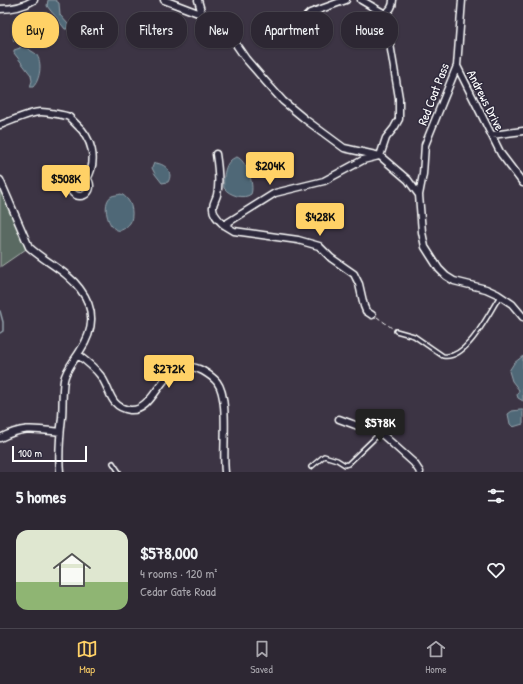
<!DOCTYPE html>
<html lang="en">
<head>
<meta charset="utf-8">
<style>
  body { margin:0; font-family:"Patrick Hand",sans-serif; background:#39333f; color:#f1f3f6; height:100vh; display:flex; flex-direction:column; font-size:15px; white-space:nowrap }
  * { box-sizing:border-box; margin:0 }
  p { font-size:13px; color:#a7a5ac }
  .icon { flex:none; width:22px; height:22px; fill:none; stroke:currentColor; stroke-width:2; stroke-linecap:round; stroke-linejoin:round }
  .map { position:relative; height:472px; overflow:hidden }
  .sheet { display:flex; flex-direction:column; background:#2d2733; flex:1 }
  .sheet>* { flex:none }
  .top-card { position:absolute; left:12px; top:12px; width:499px; height:36px; display:flex; gap:8px }
  .scale { position:absolute; left:12px; bottom:10px; width:75px; box-sizing:border-box; padding-left:4px; border:2px solid #fff; border-top:0; font-size:11px; line-height:14px; white-space:nowrap; color:#fff; -webkit-text-stroke:3px #2f2a3d; paint-order:stroke }
  .price { position:absolute; translate:-50% -34px; padding:0 9px; border-radius:4px; background:#ffd166; color:#111; font-size:13px; line-height:26px; filter:drop-shadow(0 1px 2px #0008) }
  .price::after { content:''; position:absolute; left:50%; top:24px; width:12px; height:9px; margin-left:-6px; background:inherit; clip-path:polygon(0 0,100% 0,50% 100%) }
  .price.active { background:#222; color:#fff }
  ul { padding:0; list-style:none }
  li { display:flex; align-items:center; gap:12px; height:100px; padding:0 16px }
  li span { display:grid; place-items:center; flex:none; width:112px; height:80px; border-radius:12px; color:#555 }
  li>.icon { margin-inline-start:auto }
  span .icon { width:48px; height:48px; fill:#fffc; stroke-width:1 }
  li b { font-size:17px }
  h2 { display:flex; justify-content:space-between; align-items:center; height:48px; padding:0 16px; font-size:17px }
  .pill { padding:0 14px; border-radius:16px; background:#2d2733; box-shadow:0 1px 3px #0004,0 0 0 1px #48444e; font-size:14px; line-height:36px }
  .pill.active { background:#ffd166; color:#111 }
  .dock { display:flex; justify-content:space-around; align-items:center; height:56px; border-top:1px solid #48444e; background:#2d2733; font-size:11px; color:#a7a5ac }
  .dock a { display:grid; justify-items:center; gap:2px }
  .dock .active { color:#ffd166 }
  .map>svg:first-child { display:block }
  .green { fill:#5a6b62; stroke:#acb5b0 }
  .water { fill:#4f6877; stroke:#95a4ad }
  .lines { fill:none; stroke-linecap:round; stroke-linejoin:round }
  .stream { stroke:#95a4ad; stroke-width:1.5 }
  .service-casing { stroke:#fff; stroke-width:6 }
  .minor-casing { stroke:#fff; stroke-width:9 }
  .path { stroke:#fff; stroke-width:1; stroke-dasharray:4 3; stroke-linecap:butt }
  .service { stroke:#2f2a3d; stroke-width:3 }
  .minor { stroke:#2f2a3d; stroke-width:6 }
  .labels { text-anchor:middle; dominant-baseline:central; stroke-width:3; stroke-linejoin:round; paint-order:stroke }
  .street-label { font-size:13px; fill:#fff; stroke:#2f2a3d }
</style>
</head>
<body>
<div class="map">
<svg width="523" height="472" viewBox="0 0 523 472">
  <rect width="100%" height="100%" fill="#3c3444"/>
  <filter id="ink" filterUnits="userSpaceOnUse"><feTurbulence type="fractalNoise" baseFrequency=".025" numOctaves="2"/><feDisplacementMap in="SourceGraphic" scale="8" xChannelSelector="R" yChannelSelector="G"/><feConvolveMatrix kernelMatrix="1 2 1 2 8 2 1 2 1" color-interpolation-filters="sRGB"/></filter>
  <g filter="url(#ink)">
    <!-- green -->
    <path class="green" d="M0,180L29,247L0,267Z"/>
    <!-- water -->
    <path class="water" d="M48,0H55L59,3L60,15L68,24L67,29H65L47,6Z
      M18,34L21,35C25,39 25,45 28,48C30,51 34,52 36,54C43,62 40,80 33,87H30L32,81L31,75L14,53V50L20,48L21,45L20,42L14,41L13,38Z
      M237,157C246,160 255,185 251,194C244,200 229,195 224,188C223,178 224,160 237,157Z
      M154,163C165,163 174,172 168,182L162,183L155,174L152,168Z
      M121,194C131,199 134,211 131,221C130,224 127,226 125,228C110,240 99,202 112,196C114,195 118,195 121,194Z
      M523,356V401L518,398L517,395L519,390L512,381L509,371L514,363Z
      M520,410H523V424L513,427L510,424L508,414L512,411Z"/>
    <g class="lines">
      <!-- stream -->
      <path class="stream" d="M0,311L3,322V331L0,333"/>
      <!-- service casing -->
      <g class="service-casing">
        <path id="service" d="M396,331L414,336L443,356C467,361 489,312 500,296
          M113,463L119,472
          M311,467L324,456L337,460L345,465L348,464L380,433"/>
      </g>
      <!-- minor casing -->
      <g class="minor-casing">
        <path id="minor" d="M164,0L219,21L228,27L237,46L246,59L266,82L283,101L306,120L344,148L380,156L408,180L419,195L422,232L425,247L439,269L446,276L454,281L486,289L497,294L512,304L523,317
          M198,0L202,14
          M361,0L385,14
          M0,9C13,9 23,7 34,0
          M304,19L310,13L346,0
          M457,66L501,154L523,183
          M0,125C12,121 29,112 41,112C46,112 65,115 69,117C71,119 74,122 76,124C92,138 98,160 87,179
          M492,135L523,131
          M216,154C218,167 220,182 217,195C216,199 213,203 213,207C212,214 219,220 224,225L275,193L324,181L363,160L379,156
          M380,156L386,138L394,128L399,119V98L385,14C390,10 393,7 393,0
          M70 186a10 10 0 1 1 20 0a10 10 0 1 1-20 0Z
          M0,180L29,247C45,262 67,271 80,289C96,310 94,330 80,351C74,361 66,369 64,380C62,392 63,405 62,417C60,435 58,454 60,472
          M419,195L423,174L425,145L457,66L462,0
          M224,225L234,231L298,240L319,246L331,258L354,274L359,284L364,306L366,311L372,315
          M78,355C86,361 94,367 100,375C111,388 108,407 130,410C152,412 159,375 179,369C187,366 196,367 203,371C208,374 214,378 217,382C230,399 222,450 225,472
          M339,419L358,426L370,427L384,436L414,463L420,472
          M0,438C24,426 34,429 60,432"/>
      </g>
      <!-- path -->
      <path class="path" d="M377,317L392,328"/>
      <!-- service -->
      <use href="#service" class="service"/>
      <!-- minor -->
      <use href="#minor" class="minor"/>
    </g>
  </g>
  <g class="labels">
    <!-- street labels -->
    <g class="street-label">
      <text transform="translate(433 94) rotate(-69)">Red Coat Pass</text>
      <text transform="translate(486 100) rotate(63)">Andrews Drive</text>
    </g>
  </g>
</svg>
<div class="scale">100 m</div>
<b class="price" style="left:270px;top:186px">$204K</b>
<b class="price" style="left:66px;top:199px">$508K</b>
<b class="price" style="left:320px;top:237px">$428K</b>
<b class="price" style="left:169px;top:389px">$272K</b>
<b class="price active" style="left:380px;top:443px">$578K</b>
<div class="top-card">
<a class="pill active">Buy</a>
<a class="pill">Rent</a>
<a class="pill">Filters</a>
<a class="pill">New</a>
<a class="pill">Apartment</a>
<a class="pill">House</a>
</div>
</div>
<section class="sheet">
<h2>5 homes<svg class="icon" aria-label="filters" viewBox="0 0 24 24"><path d="M4 7h16M4 17h16"/><circle cx="9" cy="7" r="2"/><circle cx="15" cy="17" r="2"/></svg></h2>
<ul>
<li><span style="background:linear-gradient(#dfe7d0 65%,#8fb573 0)"><svg class="icon" aria-label="home" viewBox="0 0 24 24"><path d="M3 11l9-7 9 7M6 9v11h12V9"/></svg></span><div><b>$578,000</b><p>4 rooms · 120 m²</p><p>Cedar Gate Road</p></div><svg class="icon" aria-label="heart" viewBox="0 0 24 24"><path d="M12 20l-8-8c-3-5 5-10 8-4 3-6 11-1 8 4z"/></svg></li>
</ul>
</section>
<nav class="dock">
<a class="active"><svg class="icon" aria-label="map" viewBox="0 0 24 24"><path d="M3 6l6-2 6 2 6-2v14l-6 2-6-2-6 2zM9 4v14M15 6v14"/></svg>Map</a>
<a><svg class="icon" aria-label="saved" viewBox="0 0 24 24"><path d="M7 4h10v16l-5-4-5 4z"/></svg>Saved</a>
<a><svg class="icon" aria-label="home" viewBox="0 0 24 24"><path d="M3 11l9-7 9 7M6 9v11h12V9"/></svg>Home</a>
</nav>
</body>
</html>
